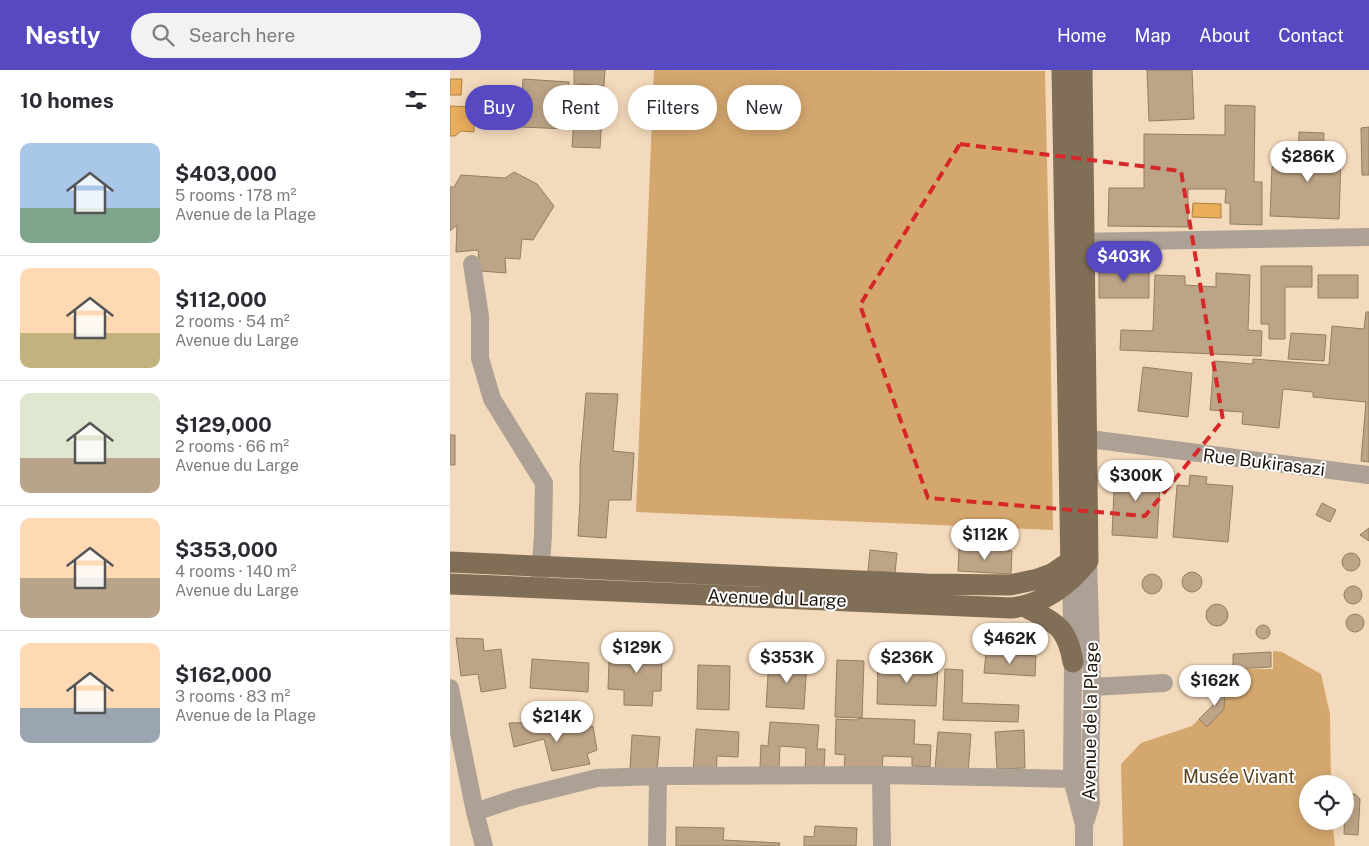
<!DOCTYPE html>
<html lang="en">
<head>
<meta charset="utf-8">
<style>
  body { margin:0; font-family:"Public Sans",sans-serif; background:#f2f2f3; color:#2b2b33; height:100vh; display:flex; flex-direction:column; font-size:19px; white-space:nowrap }
  * { box-sizing:border-box; margin:0 }
  p { font-size:16px; color:#7c7c81 }
  .icon { flex:none; width:28px; height:28px; fill:none; stroke:currentColor; stroke-width:2; stroke-linecap:round; stroke-linejoin:round }
  .map { position:relative; flex:1; overflow:hidden }
  .details { display:flex; flex-direction:column; background:#fff; width:450px }
  .details>* { flex:none }
  .guide { position:absolute; left:15px; top:15px; width:475px; height:45px; display:flex; gap:10px }
  .buttons { position:absolute; left:849px; top:705px; display:grid; gap:10px }
  .buttons a { display:grid; place-items:center; width:55px; height:55px; border-radius:50%; background:#fff; box-shadow:0 2px 12px #0003; font-size:25px }
  .price { position:absolute; translate:-50% -42px; padding:0 11px; border-radius:18px; background:#fff; color:#222; font-size:16px; line-height:32px; filter:drop-shadow(0 1px 2px #0008) }
  .price::after { content:''; position:absolute; left:50%; top:30px; width:15px; height:11px; margin-left:-8px; background:inherit; clip-path:polygon(0 0,100% 0,50% 100%) }
  .price.selected { background:#5649c1; color:#fff }
  ul { padding:0; list-style:none }
  li { display:flex; align-items:center; gap:15px; height:125px; padding:0 20px }
  li+li { border-top:1px solid #e1e1e2 }
  li span { display:grid; place-items:center; flex:none; width:140px; height:100px; border-radius:10px; color:#555 }
  li>.icon { margin-inline-start:auto }
  span .icon { width:60px; height:60px; fill:#fffc; stroke-width:1 }
  li b { font-size:21px }
  h2 { display:flex; justify-content:space-between; align-items:center; height:60px; padding:0 20px; font-size:21px }
  .pill { padding:0 18px; border-radius:22px; background:#fff; box-shadow:0 2px 12px #0003; font-size:18px; line-height:45px }
  .pill.selected { background:#5649c1; color:#fff }
  header { display:flex; align-items:center; gap:30px; box-sizing:border-box; height:70px; padding:0 25px; background:#5649c1; color:#fff }
  header strong { font-size:24px }
  nav { display:flex; gap:28px; margin-inline-start:auto; font-size:18px }
  .search { width:350px; height:45px; background:#f2f2f3; display:flex; align-items:center; gap:12px; box-sizing:border-box; padding:0 18px; border-radius:28px; color:#7c7c81; font-size:19px }
  main { display:flex; flex:1; min-height:0 }
  .map>svg:first-child { display:block }
  .green { fill:#d4a76e }
  .water { fill:#e9ad5c; stroke:#ac8044 }
  .building { fill:#bda487; stroke:#947d60 }
  .lines { fill:none; stroke-linecap:round; stroke-linejoin:round }
  .minor { stroke:#aca194; stroke-width:18 }
  .major { stroke:#816e56; stroke-width:21 }
  .marked { fill:none; stroke:#d62828; stroke-width:4; stroke-dasharray:10 6; stroke-linejoin:round }
  .labels { text-anchor:middle; dominant-baseline:central; stroke-width:4; stroke-linejoin:round; paint-order:stroke }
  .street-label { font-size:18px; fill:#1f160b; stroke:#fff }
  .park-label { font-size:18px; fill:#5b4220; stroke:#fff }
</style>
</head>
<body>
<header>
<strong>Nestly</strong>
<div class="search"><svg class="icon" aria-label="search" viewBox="0 0 24 24"><circle cx="10" cy="10" r="6"/><path d="M15 15l6 6"/></svg>Search here</div>
<nav><a>Home</a><a>Map</a><a>About</a><a>Contact</a></nav>
</header>
<main>
<section class="details">
<h2>10 homes<svg class="icon" aria-label="filters" viewBox="0 0 24 24"><path d="M4 7h16M4 17h16"/><circle cx="9" cy="7" r="2"/><circle cx="15" cy="17" r="2"/></svg></h2>
<ul>
<li><span style="background:linear-gradient(#a9c7e8 65%,#7fa58c 0)"><svg class="icon" aria-label="home" viewBox="0 0 24 24"><path d="M3 11l9-7 9 7M6 9v11h12V9"/></svg></span><div><b>$403,000</b><p>5 rooms · 178 m²</p><p>Avenue de la Plage</p></div></li>
<li><span style="background:linear-gradient(#ffd9b3 65%,#c2b280 0)"><svg class="icon" aria-label="home" viewBox="0 0 24 24"><path d="M3 11l9-7 9 7M6 9v11h12V9"/></svg></span><div><b>$112,000</b><p>2 rooms · 54 m²</p><p>Avenue du Large</p></div></li>
<li><span style="background:linear-gradient(#dfe7d0 65%,#b9a48a 0)"><svg class="icon" aria-label="home" viewBox="0 0 24 24"><path d="M3 11l9-7 9 7M6 9v11h12V9"/></svg></span><div><b>$129,000</b><p>2 rooms · 66 m²</p><p>Avenue du Large</p></div></li>
<li><span style="background:linear-gradient(#ffd9b3 60%,#b9a48a 0)"><svg class="icon" aria-label="home" viewBox="0 0 24 24"><path d="M3 11l9-7 9 7M6 9v11h12V9"/></svg></span><div><b>$353,000</b><p>4 rooms · 140 m²</p><p>Avenue du Large</p></div></li>
<li><span style="background:linear-gradient(#ffd9b3 65%,#9aa5b1 0)"><svg class="icon" aria-label="home" viewBox="0 0 24 24"><path d="M3 11l9-7 9 7M6 9v11h12V9"/></svg></span><div><b>$162,000</b><p>3 rooms · 83 m²</p><p>Avenue de la Plage</p></div></li>
</ul>
</section>
<div class="map">
<svg width="919" height="776" viewBox="0 0 919 776">
  <rect width="100%" height="100%" fill="#f4dabc"/>
  <!-- green -->
  <path class="green" d="M204,0L595,1L600,226L603,460L186,442Z
    M823,581L832,582L871,604L880,644L881,714H858V751H882L885,776H673L671,694L691,673L742,656L766,632L767,599H823Z"/>
  <!-- water -->
  <path class="water" d="M0,9H12L11,25H0Z
    M0,36L24,37V62L11,61L5,66H0Z
    M743,133L771,134V148L742,147Z"/>
  <!-- building -->
  <path class="building" d="M124,0H155L154,16L124,14Z
    M697,0H742L744,49L699,51Z
    M73,9L119,12L117,59L70,57Z
    M132,14L154,16L150,78L122,77L124,49H129Z
    M775,35L805,36L804,112H812V155L780,154V133H775L776,119H738V157L658,156L659,118H694V64L775,65Z
    M919,57V105H912L911,58Z
    M849,62L874,63L873,87L891,88L889,149L820,146L822,97L848,98Z
    M64,102L87,114L104,136L83,170L72,169L70,189L55,188L56,203L30,201L28,180L6,182L7,155L0,161V117H4L11,105L55,108Z
    M811,196H862V217H835V269H819V254H811Z
    M649,199H699V228H649Z
    M766,203L800,205L798,260L812,261L811,286L670,280L671,260L703,261L705,205L735,206V215L766,217Z
    M868,205H908V228H868Z
    M916,242H919V392L911,391L916,332L863,327V322L833,319L829,358L792,354L793,342L760,340L764,291L803,294V289L879,295L882,256L914,259Z
    M841,263L876,265L874,291L838,289Z
    M693,297L742,303L738,347L688,341Z
    M136,323L168,324L163,381L184,383L181,430H159L156,468L128,466L130,430V396Z
    M0,365H5V395H0Z
    M665,397L711,399L707,468L662,465Z
    M740,405L757,407L756,414L783,416L778,472L723,467L727,415L739,416Z
    M872,433L886,440L880,452L866,445Z
    M919,458V471L910,465Z
    M509,478L562,481L561,504L508,501Z
    M420,480L447,483L445,503L418,501Z
    M892 492a9 9 0 1 1 18 0a9 9 0 1 1-18 0Z
    M732 512a10 10 0 1 1 20 0a10 10 0 1 1-20 0Z
    M692 514a10 10 0 1 1 20 0a10 10 0 1 1-20 0Z
    M894 525a9 9 0 1 1 18 0a9 9 0 1 1-18 0Z
    M756 545a11 11 0 1 1 22 0a11 11 0 1 1-22 0Z
    M896 553a9 9 0 1 1 18 0a9 9 0 1 1-18 0Z
    M806 562a7 7 0 1 1 14 0a7 7 0 1 1-14 0Z
    M6,568L33,569L34,581L51,579L56,618L31,622L28,604L11,606Z
    M176,571L204,572V593H212L211,621H203L202,636L174,635V620L158,619L159,591L175,592Z
    M821,582V597L783,599V584Z
    M536,583L586,586L585,606L534,603Z
    M82,589L139,593L138,622L80,618Z
    M319,589L357,591L354,639L316,637Z
    M387,590L414,591L412,648L385,647Z
    M428,593L488,595L486,636L427,634Z
    M248,595L280,596L279,640L247,639Z
    M495,599L513,600L512,633L569,635L568,652L493,650Z
    M767,614H775L774,639L757,657L749,649L766,632Z
    M408,648L465,650L464,674L481,675L480,697L462,696V687L433,686L432,703L394,701L395,685L385,684L386,649L408,650Z
    M102,652L106,665L143,656L147,680L137,684L140,694L102,701L94,669L64,677L59,653Z
    M320,652L369,655L367,679H375L374,701L355,700L356,678L330,676L329,698L310,697L311,675L318,676Z
    M246,659L289,662L288,687L267,686L266,706L243,704Z
    M574,660L575,698L547,699L545,662Z
    M488,662L521,664L518,703L485,700Z
    M182,665L210,667L207,701L180,699Z
    M899,724H905L910,729L908,765L894,764L895,729Z
    M365,756L407,758L406,776H354V766L364,767Z
    M226,757L274,758L273,770L330,773L329,776H226Z"/>
  <g class="lines">
    <!-- minor -->
    <path class="minor" d="M622,172L919,167
      M22,194L30,246V288L42,329L94,413L93,465L90,508
      M624,367L919,405
      M621,511L623,592L622,709L634,755V776
      M642,617L714,613
      M0,618L25,742L67,728L147,708L208,706L431,705L622,709L640,710
      M431,705L432,776
      M25,742L34,776
      M636,750L641,733L640,710L642,617L638,491
      M207,776L208,706"/>
    <!-- major -->
    <path class="major" d="M612,0L621,500
      M0,492L476,514L560,515L588,509L602,504L621,491L636,476
      M0,514L561,538C592,535 619,515 638,491L632,0
      M576,537C606,554 617,556 623,592"/>
  </g>
  <!-- marked area -->
  <path class="marked" d="M510,74L731,101L773,350L695,446L478,428L410,235Z"/>
  <g class="labels">
    <!-- street labels -->
    <g class="street-label">
      <text transform="translate(814 392) rotate(7)">Rue Bukirasazi</text>
      <text transform="translate(327 528) rotate(2)">Avenue du Large</text>
      <text transform="translate(640 651) rotate(-89)">Avenue de la Plage</text>
    </g>
    <!-- park labels -->
    <g class="park-label">
      <text x="789" y="706">Musée Vivant</text>
    </g>
  </g>
</svg>
<div class="buttons">
<a><svg class="icon" aria-label="locate" viewBox="0 0 24 24"><circle cx="12" cy="12" r="6"/><path d="M12 2v4M12 18v4M2 12h4M18 12h4"/></svg></a>
</div>
<b class="price" style="left:858px;top:113px">$286K</b>
<b class="price selected" style="left:674px;top:213px">$403K</b>
<b class="price" style="left:686px;top:432px">$300K</b>
<b class="price" style="left:535px;top:491px">$112K</b>
<b class="price" style="left:560px;top:595px">$462K</b>
<b class="price" style="left:187px;top:604px">$129K</b>
<b class="price" style="left:337px;top:614px">$353K</b>
<b class="price" style="left:457px;top:614px">$236K</b>
<b class="price" style="left:765px;top:637px">$162K</b>
<b class="price" style="left:107px;top:673px">$214K</b>
<div class="guide">
<a class="pill selected">Buy</a>
<a class="pill">Rent</a>
<a class="pill">Filters</a>
<a class="pill">New</a>
</div>
</div>
</main>
</body>
</html>
